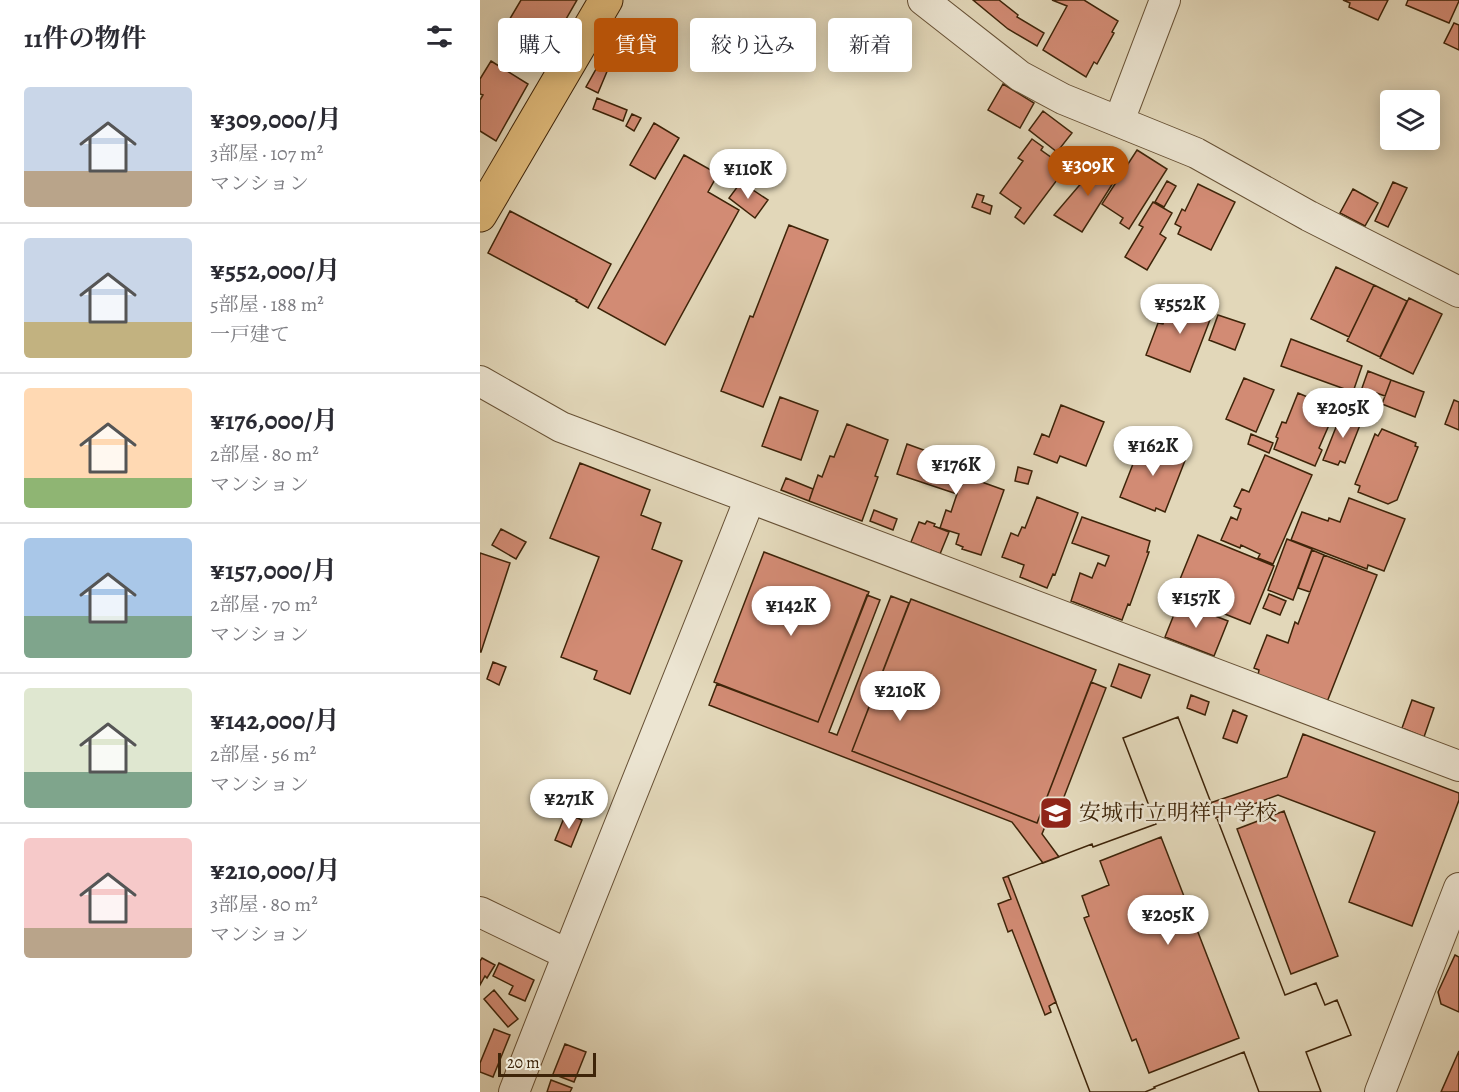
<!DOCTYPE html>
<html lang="ja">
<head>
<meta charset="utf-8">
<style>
  body { margin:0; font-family:Alegreya,"Noto Serif JP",serif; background:#f2f2f3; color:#2b2b33; height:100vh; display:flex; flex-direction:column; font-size:22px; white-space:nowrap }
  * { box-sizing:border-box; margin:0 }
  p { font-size:20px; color:#7c7c81 }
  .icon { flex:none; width:33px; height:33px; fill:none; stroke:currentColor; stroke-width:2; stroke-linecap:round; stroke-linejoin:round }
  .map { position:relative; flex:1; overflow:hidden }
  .drawer { display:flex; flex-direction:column; background:#fff; width:480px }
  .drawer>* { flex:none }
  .banner { position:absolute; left:18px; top:18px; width:570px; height:54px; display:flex; gap:12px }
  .tools { position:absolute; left:900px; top:90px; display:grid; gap:12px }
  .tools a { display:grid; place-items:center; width:60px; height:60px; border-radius:6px; background:#fff; box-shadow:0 3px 15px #0003; font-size:30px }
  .scale { position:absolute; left:18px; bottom:15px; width:98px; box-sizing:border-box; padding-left:6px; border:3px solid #3e2409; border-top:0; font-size:16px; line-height:21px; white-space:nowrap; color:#3e2409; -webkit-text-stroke:4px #ece5d2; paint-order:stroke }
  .price { position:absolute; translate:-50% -51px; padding:0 14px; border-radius:21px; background:#fff; color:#222; font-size:20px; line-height:39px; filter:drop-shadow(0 2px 3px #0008) }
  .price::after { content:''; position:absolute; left:50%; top:36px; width:18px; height:14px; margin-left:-9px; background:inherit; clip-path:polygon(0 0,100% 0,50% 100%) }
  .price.current { background:#b45309; color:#fff }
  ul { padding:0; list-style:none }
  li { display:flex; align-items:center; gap:18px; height:150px; padding:0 24px }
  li+li { border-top:2px solid #e1e1e2 }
  li span { display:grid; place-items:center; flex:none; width:168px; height:120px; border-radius:6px; color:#555 }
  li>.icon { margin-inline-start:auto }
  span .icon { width:72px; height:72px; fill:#fffc; stroke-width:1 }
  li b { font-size:26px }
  h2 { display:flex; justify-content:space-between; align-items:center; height:72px; padding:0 24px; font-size:26px }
  .chip { padding:0 21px; border-radius:6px; background:#fff; box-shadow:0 3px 15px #0003; font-size:21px; line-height:54px }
  .chip.current { background:#b45309; color:#fff }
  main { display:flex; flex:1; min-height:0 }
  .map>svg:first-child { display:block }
  .building { fill:#d28b74; stroke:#3e2409; stroke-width:1.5; fill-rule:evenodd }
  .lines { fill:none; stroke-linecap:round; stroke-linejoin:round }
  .street-casing { stroke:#675135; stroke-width:32 }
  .primary-casing { stroke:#3e2409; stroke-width:35 }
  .street { stroke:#ece5d2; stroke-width:30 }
  .primary { stroke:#e1bc7c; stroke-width:33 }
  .labels { text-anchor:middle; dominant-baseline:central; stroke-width:5; stroke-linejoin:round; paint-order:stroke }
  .poi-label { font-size:22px; fill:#3e2409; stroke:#ece5d2; text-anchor:start }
</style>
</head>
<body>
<main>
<section class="drawer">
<h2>11件の物件<svg class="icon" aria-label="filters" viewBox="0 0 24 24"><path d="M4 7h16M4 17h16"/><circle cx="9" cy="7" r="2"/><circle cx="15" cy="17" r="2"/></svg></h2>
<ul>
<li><span style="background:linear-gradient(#c9d6e8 70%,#b9a48a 0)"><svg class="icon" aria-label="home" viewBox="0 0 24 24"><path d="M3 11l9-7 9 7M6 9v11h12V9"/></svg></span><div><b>¥309,000/月</b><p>3部屋 · 107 m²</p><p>マンション</p></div></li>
<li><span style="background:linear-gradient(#c9d6e8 70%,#c2b280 0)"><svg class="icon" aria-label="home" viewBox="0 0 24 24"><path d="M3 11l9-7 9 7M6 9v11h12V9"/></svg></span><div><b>¥552,000/月</b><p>5部屋 · 188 m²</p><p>一戸建て</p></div></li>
<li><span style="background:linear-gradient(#ffd9b3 75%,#8fb573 0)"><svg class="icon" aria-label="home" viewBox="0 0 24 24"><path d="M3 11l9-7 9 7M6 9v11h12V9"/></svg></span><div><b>¥176,000/月</b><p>2部屋 · 80 m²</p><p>マンション</p></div></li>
<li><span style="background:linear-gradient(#a9c7e8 65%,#7fa58c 0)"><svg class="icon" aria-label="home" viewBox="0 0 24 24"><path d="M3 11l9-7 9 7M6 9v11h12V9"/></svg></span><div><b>¥157,000/月</b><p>2部屋 · 70 m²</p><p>マンション</p></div></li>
<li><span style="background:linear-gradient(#dfe7d0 70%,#7fa58c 0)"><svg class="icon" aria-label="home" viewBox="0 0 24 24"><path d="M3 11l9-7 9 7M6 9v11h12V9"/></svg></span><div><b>¥142,000/月</b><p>2部屋 · 56 m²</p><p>マンション</p></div></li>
<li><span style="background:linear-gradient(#f6c9c9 75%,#b9a48a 0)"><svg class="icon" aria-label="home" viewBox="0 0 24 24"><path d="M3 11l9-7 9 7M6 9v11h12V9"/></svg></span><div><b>¥210,000/月</b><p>3部屋 · 80 m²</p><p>マンション</p></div></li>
</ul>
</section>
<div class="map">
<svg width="979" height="1092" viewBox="0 0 979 1092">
  <rect width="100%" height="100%" fill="#e2d7b9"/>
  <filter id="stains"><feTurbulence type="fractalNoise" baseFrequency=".00333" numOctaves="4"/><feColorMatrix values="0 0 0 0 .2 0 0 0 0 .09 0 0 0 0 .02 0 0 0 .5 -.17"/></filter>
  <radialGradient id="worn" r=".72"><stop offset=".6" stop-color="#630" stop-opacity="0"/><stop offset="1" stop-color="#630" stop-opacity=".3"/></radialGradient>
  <!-- building -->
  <path class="building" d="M41,0H97L63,59L21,34Z
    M493,0H519L538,15L537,17L564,33L557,46L528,29Z
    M572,0H604L638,21L632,32L634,33L617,64L614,62L606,77L563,50L587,6Z
    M863,0H908L898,20L869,7L870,3Z
    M928,0H979V1L969,23L926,5Z
    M974,23L979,25V50L964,43Z
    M129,46L136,50L118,93L106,87Z
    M11,61L48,84L16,141L0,131V100L3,95L0,94V79Z
    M523,84L554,103L540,128L508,110Z
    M117,98L147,110L143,121L113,109Z
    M563,111L592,133L577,152L549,130Z
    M152,114L161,118L154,131L146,126Z
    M174,123L199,138L175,179L150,165Z
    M552,139L563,147L561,150L586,168L544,224L535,217L541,208L520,193L543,161L538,158Z
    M657,150L687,169L649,229L640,223L643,218L622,204Z
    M204,155L238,174L228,192L259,210L185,345L118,308Z
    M621,160L640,172L602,232L574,215Z
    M687,181L696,186L684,207L675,202Z
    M261,182L288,200L275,218L249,198Z
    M913,182L927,188L908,227L895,221Z
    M718,184L755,202L731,250L698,234L701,227L695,224L702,209L705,211Z
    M873,189L898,203L885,226L860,213Z
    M497,194L504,196L502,202L512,206L510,214L492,207Z
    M673,202L692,213L680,234L686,238L667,270L645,257L663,227L659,225Z
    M30,211L131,264L108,308L96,301L97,300L8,253Z
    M309,225L348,240L283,407L241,391L270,316L273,317Z
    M856,267L894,285L869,337L831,319Z
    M894,285L927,301L900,357L867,341Z
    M693,297L733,312L710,372L666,355L678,323L683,324Z
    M929,298L962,314L933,374L900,358Z
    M738,315L765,324L755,350L729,340Z
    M811,339L882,366L873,392L801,366Z
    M888,371L911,380L905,396L882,388Z
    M764,378L794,390L776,432L746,419Z
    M911,380L944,392L935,417L902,404Z
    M818,393L856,409L839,448L842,450L835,466L794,449L798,438L796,437L802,422L806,423Z
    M300,397L338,411L321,460L282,446Z
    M974,400L979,402V430L965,424Z
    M581,405L624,422L606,466L580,456L577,463L554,454L562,434L569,437Z
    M862,412L882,420L865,463L860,461L858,465L843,460Z
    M367,424L408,440L395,476L398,477L382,521L329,501L338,475L342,477L350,456L354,457Z
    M902,429L936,443L935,446L938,447L917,500L908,504L878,492L880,486L875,484L895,434L898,436Z
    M771,434L793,443L789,453L768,444Z
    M662,441L706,458L685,512L676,508L675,511L640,497Z
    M427,444L485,465L478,484L482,485L485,476L524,490L501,555L482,549L483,547L476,544L479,534L460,528L466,510L471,512L477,494L417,474Z
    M785,455L832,475L793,564L778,558L780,554L761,545L760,548L741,540L751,517L757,520L761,509L754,506L762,489L769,492Z
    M100,463L170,490L161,515L181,523L172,549L202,561L150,694L114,679L117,671L81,657L119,557L70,538Z
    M538,467L552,471L548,484L535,481Z
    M306,478L333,489L329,501L301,490Z
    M557,497L598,513L575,575L573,574L567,588L540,577L544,565L522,557L531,533L538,536L542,527L545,528Z
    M869,498L925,519L904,571L888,565L887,569L811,540L822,512L848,521L849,518L860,522Z
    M394,510L417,519L413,530L390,521Z
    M602,517L670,541L667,552H669L650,605L648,604L642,620L591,601L600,573L612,578L618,563L625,566L629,556L592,543Z
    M447,521L455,524L454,526L469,532L460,554L431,542L439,522L445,524Z
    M21,529L46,542L36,559L12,545Z
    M718,535L794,566L770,624L694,594Z
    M807,539L832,549L813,600L788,590Z
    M832,550L844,555L830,592L818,588Z
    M284,552L389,592L338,722L234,682Z
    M0,553L30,563L1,652H0Z
    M844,555L897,575L847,702L778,675L779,670L774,668L787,635L808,643L815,622L818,624Z
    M789,594L806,601L800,615L783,608Z
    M387,595L400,600L349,732L357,735L411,596L429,603L372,751L557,823L611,682L626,688L577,815L571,812L562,834L579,857L563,863L532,822L229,705L237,684L338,722Z
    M431,599L616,670L557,823L372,751Z
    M699,602L748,621L734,656L685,637Z
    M13,662L26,667L19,685L7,679Z
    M639,664L670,675L661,698L631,686Z
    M711,695L729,702L725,715L707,708Z
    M932,700L954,708L944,737L922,728Z
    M753,710L767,716L757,743L743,738Z
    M698,717L805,995L836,983L845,1005L857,1000L871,1035L826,1052L841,1092H779L764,1052L674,1087L675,1088L665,1092H610L528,876L612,844L613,847L676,824L643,738ZM681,837L759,1038L669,1073L656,1039L652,1041L604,918L609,916L602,896L629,885L620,861Z
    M698,717L805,995L836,983L845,1005L857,1000L871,1035L826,1052L841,1092H779L764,1052L674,1087L675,1088L665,1092H610L528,876L612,844L613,847L676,824L643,738Z
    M823,734L979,793V800L932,926L869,902L895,832L798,795L736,818L730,803L807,777Z
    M804,811L858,956L811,974L757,829Z
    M86,813L102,820L91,847L75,840Z
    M528,876L576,1002L569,1006L571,1012L565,1015L532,930L528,932L518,904L531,899L523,878Z
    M975,955L979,957V1012L961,1004L958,992Z
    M2,958L15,965L7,978L5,976L0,985V961Z
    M19,963L54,980L45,1001L29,994L33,986L13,976Z
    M14,990L38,1019L28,1027L4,999Z
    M14,1029L30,1035L13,1077L0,1072V1063Z
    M85,1044L106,1052L94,1082L73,1074Z
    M979,1051V1092H961Z
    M71,1080L92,1088L90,1092H67Z"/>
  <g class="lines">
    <!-- street casing -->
    <g class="street-casing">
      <path id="street" d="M443,0L540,76L583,99L716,153L829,216L979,292
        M639,121L685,0
        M0,381L81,427L270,498
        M0,912L87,954
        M34,1092C111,893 192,696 270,498L979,766
        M900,1092L979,888"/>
    </g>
    <!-- primary casing -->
    <g class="primary-casing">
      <path id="primary" d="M0,215L126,0"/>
    </g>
    <!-- street -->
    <use href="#street" class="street"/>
    <!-- primary -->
    <use href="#primary" class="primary"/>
  </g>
  <!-- icons -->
  <defs>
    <g id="school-square" transform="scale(1.725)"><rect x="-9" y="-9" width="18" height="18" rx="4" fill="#8f2418" stroke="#ece5d2"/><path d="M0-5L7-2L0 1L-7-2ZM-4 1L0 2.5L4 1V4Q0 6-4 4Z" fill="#fff"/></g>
  </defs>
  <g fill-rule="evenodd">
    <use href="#school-square" x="576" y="813"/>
  </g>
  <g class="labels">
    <!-- poi labels -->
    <g class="poi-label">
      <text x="599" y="813">安城市立明祥中学校</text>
    </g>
  </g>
  <rect width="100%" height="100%" filter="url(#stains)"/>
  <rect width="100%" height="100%" fill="url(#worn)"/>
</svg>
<div class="tools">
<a><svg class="icon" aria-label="layers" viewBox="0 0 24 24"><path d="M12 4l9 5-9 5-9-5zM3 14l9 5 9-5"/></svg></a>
</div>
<div class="scale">20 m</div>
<b class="price current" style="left:608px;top:197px">¥309K</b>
<b class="price" style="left:268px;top:200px">¥110K</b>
<b class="price" style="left:700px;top:335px">¥552K</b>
<b class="price" style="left:863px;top:439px">¥205K</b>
<b class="price" style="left:673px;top:477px">¥162K</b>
<b class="price" style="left:476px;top:496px">¥176K</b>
<b class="price" style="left:716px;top:629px">¥157K</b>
<b class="price" style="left:311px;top:637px">¥142K</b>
<b class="price" style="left:420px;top:722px">¥210K</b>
<b class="price" style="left:89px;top:830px">¥271K</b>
<b class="price" style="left:688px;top:946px">¥205K</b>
<div class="banner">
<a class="chip">購入</a>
<a class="chip current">賃貸</a>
<a class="chip">絞り込み</a>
<a class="chip">新着</a>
</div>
</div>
</main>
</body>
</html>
